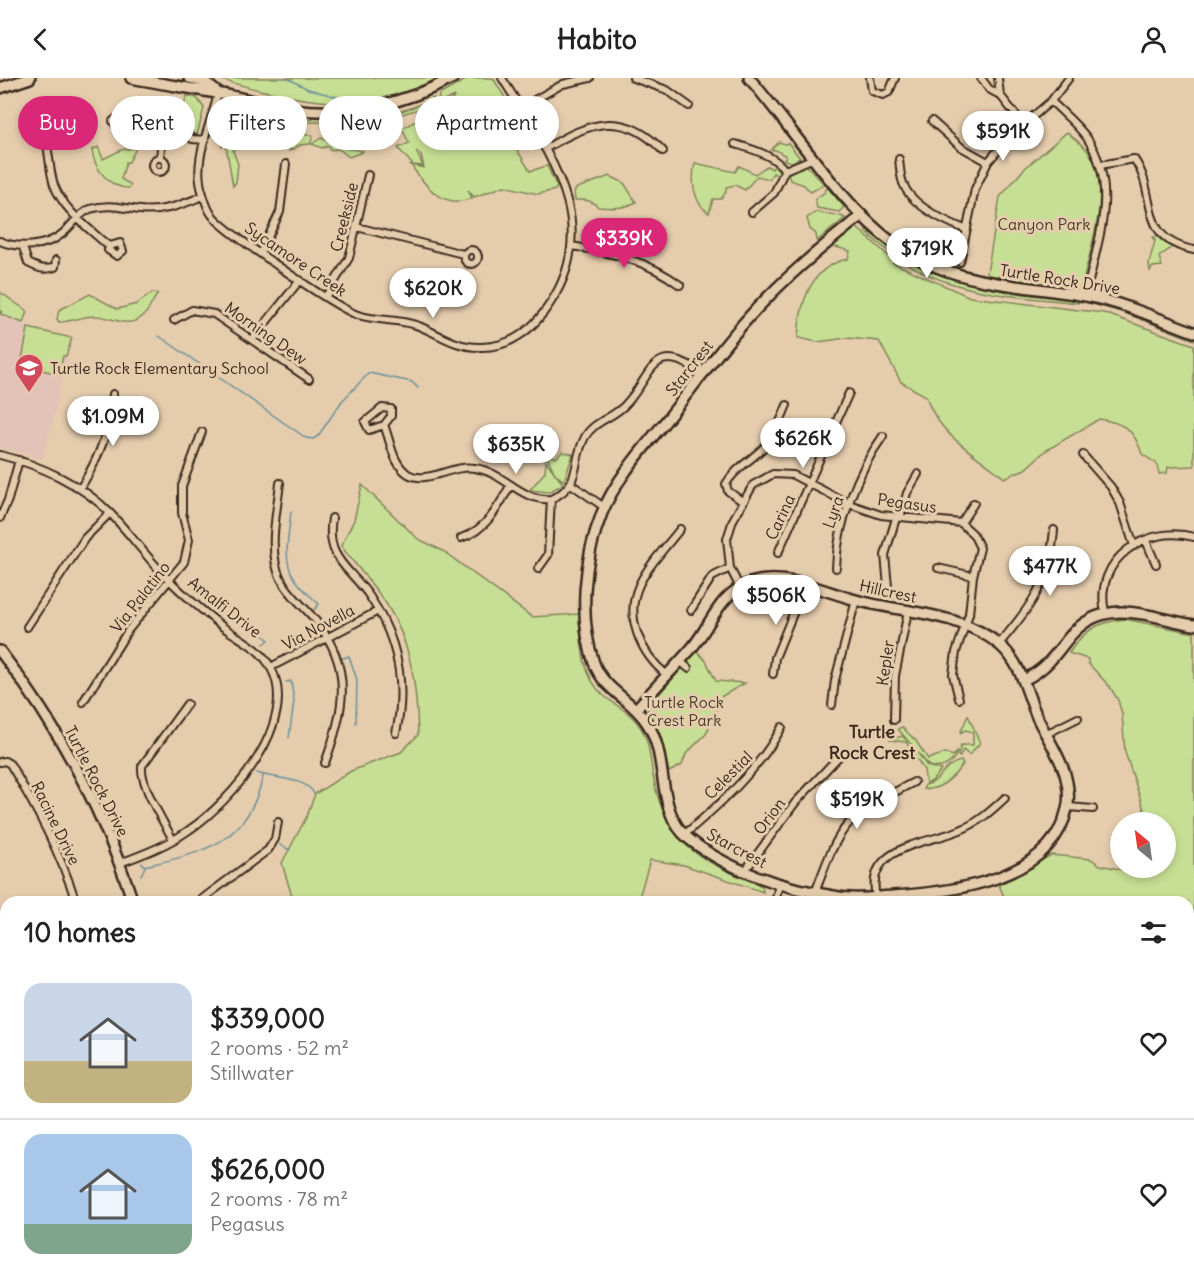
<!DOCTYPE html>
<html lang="en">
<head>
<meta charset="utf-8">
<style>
  body { margin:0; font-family:Delius,sans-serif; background:#f2f2f2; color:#222; height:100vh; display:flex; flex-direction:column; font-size:22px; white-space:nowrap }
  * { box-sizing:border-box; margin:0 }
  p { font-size:20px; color:#767676 }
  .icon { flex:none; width:33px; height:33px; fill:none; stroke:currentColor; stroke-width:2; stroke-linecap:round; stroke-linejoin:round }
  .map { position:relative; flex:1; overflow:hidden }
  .details { position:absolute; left:0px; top:818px; width:1194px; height:386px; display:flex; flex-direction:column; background:#fff; border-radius:18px 18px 0 0; box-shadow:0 3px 9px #0003 }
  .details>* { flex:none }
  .guide { position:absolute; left:18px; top:18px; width:600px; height:54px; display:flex; gap:12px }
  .needle { width:39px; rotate:331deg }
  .fabs { position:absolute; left:1110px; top:734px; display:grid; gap:12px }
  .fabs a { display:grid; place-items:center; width:66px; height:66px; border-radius:50%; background:#fff; box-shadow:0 3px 9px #0003; font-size:30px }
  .price { position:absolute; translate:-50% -51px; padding:0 14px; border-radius:21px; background:#fff; color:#222; font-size:20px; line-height:39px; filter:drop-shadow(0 2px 3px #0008) }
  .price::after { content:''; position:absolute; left:50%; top:36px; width:18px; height:14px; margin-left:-9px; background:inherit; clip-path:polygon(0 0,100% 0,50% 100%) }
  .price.active { background:#db2777; color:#fff }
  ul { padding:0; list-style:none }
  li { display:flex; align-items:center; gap:18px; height:150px; padding:0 24px }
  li+li { border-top:2px solid #e0e0e0 }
  li span { display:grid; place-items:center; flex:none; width:168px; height:120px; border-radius:18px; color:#555 }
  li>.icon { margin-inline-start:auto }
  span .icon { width:72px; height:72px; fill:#fffc; stroke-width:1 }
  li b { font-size:26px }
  h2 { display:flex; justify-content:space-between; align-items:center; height:72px; padding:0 24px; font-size:26px }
  .tag { padding:0 21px; border-radius:27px; background:#fff; box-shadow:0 3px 9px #0003; font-size:21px; line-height:54px }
  .tag.active { background:#db2777; color:#fff }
  header { display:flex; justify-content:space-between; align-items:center; height:78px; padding:0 24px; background:#fff; font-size:27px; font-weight:800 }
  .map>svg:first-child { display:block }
  .built { fill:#e3c3b7 }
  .green { fill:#c7df94; stroke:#818459; stroke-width:1.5 }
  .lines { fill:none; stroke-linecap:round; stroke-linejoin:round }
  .stream { stroke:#6c919a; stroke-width:1.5 }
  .street-casing { stroke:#3b2a1e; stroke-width:10 }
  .secondary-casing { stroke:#3b2a1e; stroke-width:14 }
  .street { stroke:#e5ccad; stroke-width:6 }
  .secondary { stroke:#e5ccad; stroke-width:9 }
  .labels { text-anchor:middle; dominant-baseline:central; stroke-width:6; stroke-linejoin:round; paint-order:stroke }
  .street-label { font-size:16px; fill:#3b2a1e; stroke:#e5ccad }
  .park-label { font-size:16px; fill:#493c2a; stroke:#e5ccad }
  .poi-label { font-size:16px; fill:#3b2a1e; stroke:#e5ccad; text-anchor:start }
  .neighbourhood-label { font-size:18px; font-weight:bold; fill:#3b2a1e; stroke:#e5ccad }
</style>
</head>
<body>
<header><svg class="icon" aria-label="back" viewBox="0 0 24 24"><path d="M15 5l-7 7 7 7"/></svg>Habito<svg class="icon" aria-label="person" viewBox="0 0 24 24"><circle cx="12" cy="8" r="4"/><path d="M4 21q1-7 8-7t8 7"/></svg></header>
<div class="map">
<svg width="1194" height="1202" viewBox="0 0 1194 1202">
  <rect width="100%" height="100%" fill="#e5ccad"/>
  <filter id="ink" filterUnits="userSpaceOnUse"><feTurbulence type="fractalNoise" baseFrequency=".0167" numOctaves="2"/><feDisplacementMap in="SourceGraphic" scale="12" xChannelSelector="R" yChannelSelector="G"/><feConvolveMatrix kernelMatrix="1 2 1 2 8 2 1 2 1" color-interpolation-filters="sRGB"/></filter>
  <g filter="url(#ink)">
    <!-- built -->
    <path class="built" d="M0,238L72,263L43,381L0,369Z"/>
    <!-- green -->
    <path class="green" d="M215,0H441C428,6 415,14 402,17C339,35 276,17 215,0Z
      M469,0H493L520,44L512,53L518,64L514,67L530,93L547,88L557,109L555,112L538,116L504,108L474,119L468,112L472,120C443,132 425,108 411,87L424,90L421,77L416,73L423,88L413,87L398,70L409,65L402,50L426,38L440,37L455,18L438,26L439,17Z
      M187,18L197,20L204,30L197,57L181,48V42L171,41V46L162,45L171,40L174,28L182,32Z
      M434,20L436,26L385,41L361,45L302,44L270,40L260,49L239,39L233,29C299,45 371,52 434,20Z
      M223,29H231L234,38L241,42L223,59L222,70L220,57L214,50L218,33Z
      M244,47L275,59H289C289,65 286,73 280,73L278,70L250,64L237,67L233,73L238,86L236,104L233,108L225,62L232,53Z
      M374,54L382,59L361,69L332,60L346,55Z
      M1067,54C1074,61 1085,68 1090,76C1113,114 1089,172 1081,212L986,201L1000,119L1024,91Z
      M303,56L313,58L310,66L300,67L289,73L292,58Z
      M321,60L344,70L363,73L362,74L349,79L339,71L330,72L329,68L322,70L312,66Z
      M779,64L785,66L788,65L800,80L792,84L784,82L786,78L776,72H771Z
      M98,69L103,81L121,72L136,70L129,84H126L121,101L131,107L129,110C109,110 94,90 92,72Z
      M695,85L735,94L739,88L755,96L767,88L772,91L775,87L779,94L777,97L773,95L769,101L757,98L745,112L735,107L726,109V114L721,121H713L709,135C693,125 691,102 695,85Z
      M805,86L824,106L811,114L804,107L790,102L788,96Z
      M610,98L624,105L636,124C624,131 611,130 598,129C590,121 586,122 575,122L574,114L577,110Z
      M827,109L844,129L839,134L817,130L815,121L825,114Z
      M816,134L841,138L845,140L817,163L816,156L810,151L807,140Z
      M855,148L894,183L893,185L970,219L1104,235L1194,267V388L1168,389L1167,395L1159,396L1157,386L1142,376C1134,351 1124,345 1099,341L1045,373L1025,391L1004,400C975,375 938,358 926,318L901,304L879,263L847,260L818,264L798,260C800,225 810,188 848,181L850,173L832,168Z
      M865,149C870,156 881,163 891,170C951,212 1012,215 1078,222V225C996,216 930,216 866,154Z
      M1152,159H1157L1172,169L1159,179L1162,188L1153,189L1150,193L1149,185L1155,163Z
      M0,214L27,233L23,245L0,236L2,234H0Z
      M152,215L158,216C152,222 151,230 145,236C129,253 115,239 96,238C84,237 72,244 59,244L57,241L59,232L90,216L117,231L137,226Z
      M1085,224L1130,235L1194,260V262L1125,235Z
      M28,250L72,260L66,278H63L59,296L21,287Z
      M562,374L573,376L564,403L555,396L546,376L556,380Z
      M546,383L563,406L549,414L530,412L545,394Z
      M362,407L418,461L443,473L532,539L579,536C581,563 581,597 603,617C616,628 632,635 641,650C650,664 650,682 653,698C666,768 701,783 762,808L763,814L684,787L650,782L638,823L300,824L291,815L282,785L307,738L315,716L351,693L401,674L418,657C417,612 412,566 387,527C374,507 356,488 341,468L354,442Z
      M1125,541L1194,555V1043L1192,1045L1194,1048V1095L1188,1094V824L1006,823L999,807L1051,777L1091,781L1100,787L1123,792L1127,789H1166V744H1148L1125,674L1122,636L1118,622L1110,609L1088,585V581L1069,575C1084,552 1098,544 1125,541Z
      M697,573L706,583L716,603L745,605L722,618L706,656L686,676L682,687L669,694L661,658L647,630Z
      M968,637L980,665L969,677L963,672L960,679L958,678L961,667H973V654L965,652L960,656Z
      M902,649L916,663L928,681L945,675L953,678L958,673C953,685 942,693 929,688L898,651Z
      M902,658L913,668L927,688L941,692L932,703L926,706L924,692L906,664L889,662Z
      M961,683L963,686C954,699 941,713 923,711L925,707C941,705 941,687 961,683Z
      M6,870V959L0,960V873Z
      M573,1197H886L884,1202H581Z"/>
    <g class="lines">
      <!-- stream -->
      <path class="stream" d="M287,0L308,11L348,22
        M159,258L306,360L313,361L318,358L342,323L369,295L412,304L418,310
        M291,433C286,482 279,492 319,526L314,532
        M223,525L269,562L264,566
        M341,581L349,578L357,602L356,645
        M286,604L291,603L294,623L289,660
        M257,695C273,701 306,699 314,716
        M280,767L290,772
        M142,785L145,788C204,774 248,766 263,698
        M141,797L145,789"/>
      <!-- street casing -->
      <g class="street-casing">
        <path id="street" d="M633,0L667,12L689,28
          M870,0L872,13L883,17L889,14L895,0
          M981,0L989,11L1000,17L1023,46
          M998,0L1000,17
          M218,15C211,48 191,83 203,116C205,123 208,132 212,137C224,153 338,231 358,237C377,243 397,241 416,247C438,255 454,269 479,269C506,270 528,255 544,234C608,149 548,75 502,0
          M1051,23C1063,35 1077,46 1087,60C1121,111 1096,164 1086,218
          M520,30L563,6L590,0
          M932,43L961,69L988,84
          M125,45L120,38L113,43L118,50L125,45L183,52L192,61L205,62
          M43,52C50,70 48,88 54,107C63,131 87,149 106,166L110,168L120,165L123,173L117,178L108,172L110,168
          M735,66C752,71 774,77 785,92
          M545,71C589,44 624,31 663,73
          M152 87a7 7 0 1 1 14 0a7 7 0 1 1-14 0Z
          M160,80L163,50
          M899,81C900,88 900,97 903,105C910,127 947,144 967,152
          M1100,87L1134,81C1159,116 1136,161 1194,172
          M752,134L774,115L785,92L814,80
          M357,149L463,176
          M0,163C18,171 46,169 62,156C72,148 78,136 90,131C109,125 122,130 140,132C163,135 183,126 203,118
          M572,168C612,175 647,182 680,207
          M23,169L28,185C38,190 44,193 55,189L56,182
          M464 179a7 7 0 1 1 14 0a7 7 0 1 1-14 0Z
          M261,174L280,134L286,86
          M960,184L975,111L988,84L1009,59L1051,23L1069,0
          M326,218L349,180L368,97
          M174,242L192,232L214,236L309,301
          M252,262L300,202
          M384,347L369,352L365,344L382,330L391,331V338L384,347C391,364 392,385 408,396C427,407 452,386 475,390C504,394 521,424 551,421C583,406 571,385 585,359C593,344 612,340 624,328C654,298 650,259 704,296
          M0,377C40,387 82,406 111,436C131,457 148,481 168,501C185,518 204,534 223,549C241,562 260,569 271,590C300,644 232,723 189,752C168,767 144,776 120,785
          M1083,377L1111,409L1120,425L1134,468
          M280,405C277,434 267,473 281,501C289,517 305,529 316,543C354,591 344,632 325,685
          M571,406L604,429
          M80,411C97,383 112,350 113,316
          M742,423L728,413L726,406C735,390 752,382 764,369C775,357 781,342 787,327
          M0,440L8,422L19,382
          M332,440C325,482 350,489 370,519C398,561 407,606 396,655
          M900,440L907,415L918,396
          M961,445L974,425
          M461,460C486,452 498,430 510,408
          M1146,463L1156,486
          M778,475L849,315
          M836,490C837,446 858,393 883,358
          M938,490L973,498
          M538,491L548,477L551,421
          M888,508L885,477L896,440
          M740,510L730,490L727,461L733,442L753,407L773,396L793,397L849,426L881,437L961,445L973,456L980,470L973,498L969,536L956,574L953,597L959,621
          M691,532L712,499L730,490
          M1105,534C1093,481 1147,446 1194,459
          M27,549L85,460L110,435
          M999,566C1031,529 1050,503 1054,452
          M680,583L688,590
          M271,589L378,533
          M773,596L775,580L805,506
          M667,597C641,576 624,540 639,507C648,487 667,468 680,451
          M83,624L129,551L184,484L189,462L182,435V408L202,354
          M832,627L835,602L856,522
          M894,642L895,598L908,533
          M1046,656L1078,640
          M0,684L5,683L10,686C37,731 60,774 76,824
          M1068,729L1093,731
          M684,757C722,724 757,694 782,649
          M173,762C164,744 140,708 142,688L187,626
          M744,794L795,725L842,675
          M815,815C842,741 845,740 914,704
          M876,819C864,767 928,766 960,752C978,745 991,733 1005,720
          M198,824L268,772L275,761L278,744
          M775,824L779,807
          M0,850L6,859
          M154,1197L155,1202
          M268,1197L270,1202
          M513,1197L521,1202
          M1121,1197L1122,1202
          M544,1202L547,1197
          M904,1202L924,1197H981"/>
      </g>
      <!-- secondary casing -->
      <g class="secondary-casing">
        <path id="secondary" d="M131,0C161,6 191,10 221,16C245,20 269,28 293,31C348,39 404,26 453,0
          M189,0L205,4L218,15
          M749,0C793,50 842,129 896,167C954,208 1019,206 1086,218C1124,225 1158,241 1194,254
          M0,10L30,0
          M0,573C59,649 103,732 133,824
          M1024,602C1049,589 1054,577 1071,557C1106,517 1151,540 1194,547
          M636,631C654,611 673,591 691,571C711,548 718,516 750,505C786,494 822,513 856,522C903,535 962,534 1001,568C1022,587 1026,614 1037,639C1046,658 1059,676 1065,696C1068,707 1070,720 1067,731C1051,803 953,814 893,818C876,819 857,822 839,819C787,811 732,795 689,761C654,733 670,679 647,645C632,621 604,613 594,585C578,539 584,480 602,435C616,400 646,368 669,339C701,299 731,256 767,220C796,190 829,163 862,137
          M204,1197L206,1202"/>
      </g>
      <!-- street -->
      <use href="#street" class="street"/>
      <!-- secondary -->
      <use href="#secondary" class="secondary"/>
    </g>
  </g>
  <!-- icons -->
  <defs>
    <g id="school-pin" transform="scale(1.5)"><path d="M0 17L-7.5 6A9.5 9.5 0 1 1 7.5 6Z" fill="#d1495b" stroke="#e5ccad"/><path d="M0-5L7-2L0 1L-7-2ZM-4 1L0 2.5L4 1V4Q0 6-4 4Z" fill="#fff"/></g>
  </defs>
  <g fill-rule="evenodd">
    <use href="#school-pin" x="29" y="290"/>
  </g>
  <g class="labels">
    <!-- street labels -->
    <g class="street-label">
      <text transform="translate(344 139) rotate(-76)">Creekside</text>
      <text transform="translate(296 181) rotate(34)">Sycamore Creek</text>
      <text transform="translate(1060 201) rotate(9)">Turtle Rock Drive</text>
      <text transform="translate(266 255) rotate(35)">Morning Dew</text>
      <text transform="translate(689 290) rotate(-52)">Starcrest</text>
      <text transform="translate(907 425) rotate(8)">Pegasus</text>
      <text transform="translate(833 434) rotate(-71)">Lyra</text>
      <text transform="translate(780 439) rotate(-65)">Carina</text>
      <text transform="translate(888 513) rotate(12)">Hillcrest</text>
      <text transform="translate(140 519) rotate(-52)">Via Palatino</text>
      <text transform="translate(225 529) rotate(38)">Amalfi Drive</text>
      <text transform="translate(318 549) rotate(-28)">Via Novella</text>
      <text transform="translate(885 585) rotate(-82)">Kepler</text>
      <text transform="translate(728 697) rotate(-45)">Celestial</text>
      <text transform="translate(97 703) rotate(63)">Turtle Rock Drive</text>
      <text transform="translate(769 738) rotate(-53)">Orion</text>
      <text transform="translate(56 745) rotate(64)">Racine Drive</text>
      <text transform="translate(737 770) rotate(28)">Starcrest</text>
    </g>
    <!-- park labels -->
    <g class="park-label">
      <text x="1044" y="146">Canyon Park</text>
      <text x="684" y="624">Turtle Rock<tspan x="684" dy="18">Crest Park</tspan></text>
    </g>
    <!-- poi labels -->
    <g class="poi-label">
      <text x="50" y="290">Turtle Rock Elementary School</text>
    </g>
    <!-- neighbourhood labels -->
    <g class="neighbourhood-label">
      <text x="872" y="653">Turtle<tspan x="872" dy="21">Rock Crest</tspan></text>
    </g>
  </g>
</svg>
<div class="fabs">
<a><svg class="needle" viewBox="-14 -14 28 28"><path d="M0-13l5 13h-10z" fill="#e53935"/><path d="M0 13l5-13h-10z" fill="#767676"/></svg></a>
</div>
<b class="price" style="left:1003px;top:84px">$591K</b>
<b class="price active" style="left:624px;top:191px">$339K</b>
<b class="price" style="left:927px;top:201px">$719K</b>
<b class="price" style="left:433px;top:241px">$620K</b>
<b class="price" style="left:113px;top:369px">$1.09M</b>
<b class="price" style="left:803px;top:391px">$626K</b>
<b class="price" style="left:516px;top:397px">$635K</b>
<b class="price" style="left:1050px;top:519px">$477K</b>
<b class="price" style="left:776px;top:548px">$506K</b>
<b class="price" style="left:857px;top:752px">$519K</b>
<div class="guide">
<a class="tag active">Buy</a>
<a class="tag">Rent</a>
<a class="tag">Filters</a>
<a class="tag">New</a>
<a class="tag">Apartment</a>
</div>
<section class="details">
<h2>10 homes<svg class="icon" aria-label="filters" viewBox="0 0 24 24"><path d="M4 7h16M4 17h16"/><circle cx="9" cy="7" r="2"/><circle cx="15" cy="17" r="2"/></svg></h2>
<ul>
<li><span style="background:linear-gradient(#c9d6e8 65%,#c2b280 0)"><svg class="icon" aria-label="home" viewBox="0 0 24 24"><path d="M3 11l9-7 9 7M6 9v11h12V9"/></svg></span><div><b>$339,000</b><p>2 rooms · 52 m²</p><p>Stillwater</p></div><svg class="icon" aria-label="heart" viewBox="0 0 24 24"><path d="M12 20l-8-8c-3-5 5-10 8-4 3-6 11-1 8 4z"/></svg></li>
<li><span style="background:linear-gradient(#a9c7e8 75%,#7fa58c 0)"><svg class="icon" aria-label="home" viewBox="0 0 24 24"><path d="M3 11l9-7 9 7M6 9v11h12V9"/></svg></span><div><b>$626,000</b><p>2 rooms · 78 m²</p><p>Pegasus</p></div><svg class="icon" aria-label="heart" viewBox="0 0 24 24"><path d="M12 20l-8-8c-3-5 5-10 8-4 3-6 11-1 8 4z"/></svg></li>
</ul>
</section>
</div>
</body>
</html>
